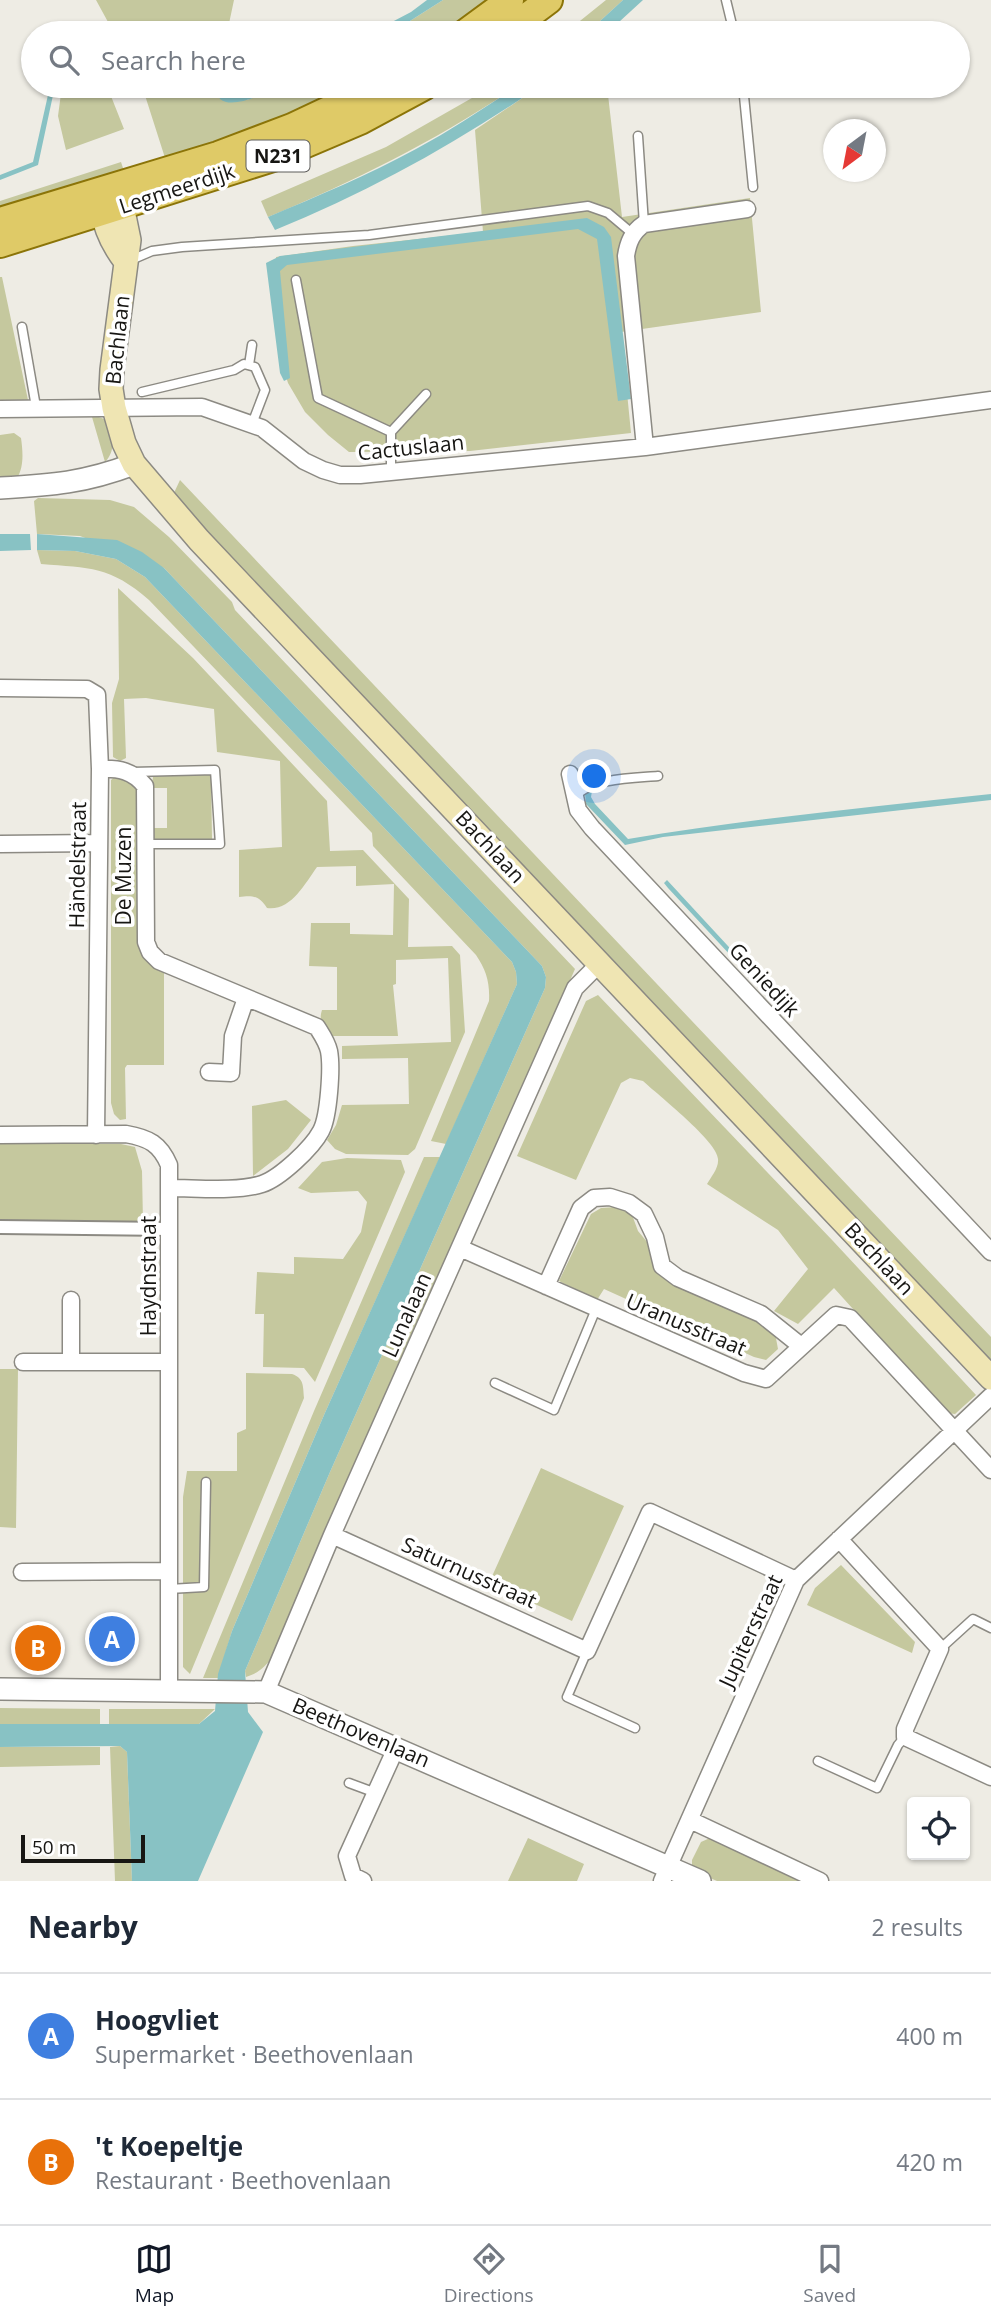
<!DOCTYPE html>
<meta charset="utf-8">
<style>
:root{--surface:#fff;--page:#f6f6f7;--text:#1f2937;--muted:#747a83;--line:#e0e1e3;--accent:#111827}
body{margin:0;font-family:"Open Sans",sans-serif;background:var(--page);color:var(--text)}
.controls{position:absolute;right:21px;bottom:21px;display:grid;overflow:hidden;border-radius:7px;box-shadow:0 2px 5px #0004}
.controls button{width:63px;height:63px;display:grid;place-items:center;padding:0;border:0;border-bottom:2px solid var(--line);background:var(--surface);color:var(--text);font:35px sans-serif}
.compass{position:absolute;left:823px;top:119px;width:63px;height:63px;border-radius:50%;background:var(--surface);box-shadow:0 2px 5px #0004;rotate:212deg}
.scale{position:absolute;left:21px;bottom:18px;width:124px;box-sizing:border-box;padding-left:7px;border:4px solid #171613;border-top:0;font-size:19px;line-height:24px;white-space:nowrap;color:#171613;-webkit-text-stroke:5px #fff;paint-order:stroke}
.you{position:absolute;left:595px;top:777px;width:24px;height:24px;margin:-18px;border:5px solid #fff;border-radius:50%;background:#1a73e8;box-shadow:0 0 0 10px #1a73e833}
.badge{display:grid;place-items:center;width:46px;height:46px;border-radius:50%;background:var(--accent);color:#fff;font-size:23px;font-weight:700}
.pin{position:absolute;translate:-50% -50%;border:4px solid #fff;box-shadow:0 2px 7px #0006}
.list{margin:0;padding:0;list-style:none}
h2{display:flex;justify-content:space-between;align-items:center;height:91px;margin:0;padding:0 28px;font-size:30px}
h2 small{font-size:23px;font-weight:400;color:var(--muted)}
.list li{display:grid;grid-template-columns:46px 1fr auto;gap:21px;align-items:center;box-sizing:border-box;height:126px;padding:0 28px;border-top:2px solid var(--line)}
.list b{display:block;font-size:26px;white-space:nowrap}
.list p{margin:0;font-size:23px;white-space:nowrap;color:var(--muted)}
.list em{font-size:23px;font-style:normal;color:var(--muted)}
.icon{flex:none;width:38px;height:38px;fill:none;stroke:currentColor;stroke-width:2;stroke-linecap:round;stroke-linejoin:round}
.map{position:relative;flex:none;width:991px;height:1881px;overflow:hidden}
.search{position:absolute;background:var(--surface);box-shadow:0 2px 5px #0004;left:21px;right:21px;top:21px;height:77px;display:flex;align-items:center;gap:18px;box-sizing:border-box;padding:0 24px;border-radius:38px;color:var(--muted);font-size:26px}
.sheet{height:343px;background:var(--surface)}
nav{display:flex;justify-content:space-around;align-items:center;box-sizing:border-box;height:98px;border-top:2px solid var(--line);background:var(--surface);font-size:19px;color:var(--muted)}
nav a{display:grid;justify-items:center;gap:4px}
nav .on{color:var(--accent)}
.map>svg:first-child{display:block}
.green{fill:#c5c89e}
.water{fill:#88c2c4}
.lines{fill:none;stroke-linecap:round;stroke-linejoin:round}
.service-casing{stroke:#8c8a83;stroke-width:11}
.pedestrian-casing{stroke:#8c8a83;stroke-width:16}
.minor-casing{stroke:#8c8a83;stroke-width:19}
.tertiary-casing{stroke:#8c8a83;stroke-width:24}
.secondary-casing{stroke:#8c8a83;stroke-width:26}
.primary-casing{stroke:#8b7408;stroke-width:30}
.service{stroke:#fff;stroke-width:8}
.pedestrian{stroke:#fff;stroke-width:12}
.minor{stroke:#fff;stroke-width:16}
.tertiary{stroke:#fff;stroke-width:21}
.secondary{stroke:#efe5b3;stroke-width:23}
.primary{stroke:#dfca67;stroke-width:26}
.labels{text-anchor:middle;stroke-width:7;stroke-linejoin:round;paint-order:stroke}
.shield{fill:#fff;stroke:#5d5c5a;stroke-width:2}
.shield-label{font-size:19px;font-weight:bold;fill:#171613}
.street-label{font-size:21px;fill:#171613;stroke:#fff}
</style>
<div class="map">
<svg width="991" height="1881" viewBox="0 0 991 1881">
<rect width="100%" height="100%" fill="#eeece4"/>
<path class="green" d="M 96,0 L 234,0 L 227,33 L 114,33 Z
M 443,0 L 500,0 L 451,33 L 391,33 Z
M 606,0 L 623,0 L 587,33 L 565,33 Z
M 62,86 L 107,86 L 124,129 L 66,150 L 58,116 Z
M 142,86 L 216,86 L 216,93 L 247,100 L 283,86 L 360,86 L 301,111 L 166,161 Z
M 493,86 L 517,86 C 435,141 359,179 268,217 L 261,201 L 386,147 Z
M 540,86 L 607,86 L 622,217 L 750,198 L 761,312 L 621,332 L 631,433 L 470,451 L 349,452 L 328,435 L 305,412 L 288,383 L 284,370 L 276,257 L 353,246 L 483,232 L 475,130 Z
M 121,162 L 125,174 L 0,212 L 0,201 Z
M 0,277 L 2,277 L 28,400 L 0,401 Z
M 94,415 L 104,419 C 113,432 117,450 105,462 L 92,417 Z
M 14,433 L 21,438 C 23,452 24,467 17,478 L 0,480 L 0,435 Z
M 180,480 L 991,1337 L 991,1365 L 218,549 L 173,495 Z
M 38,498 L 110,500 L 134,507 L 169,537 L 232,602 L 235,610 L 575,969 L 274,1655 C 266,1666 259,1673 246,1677 L 245,1671 L 330,1472 L 545,988 L 546,977 L 542,966 L 164,568 L 80,536 L 37,534 L 34,501 Z
M 37,550 L 75,551 L 116,559 L 145,577 L 512,962 L 516,972 L 517,984 L 446,1144 L 431,1141 L 489,1001 C 490,982 486,970 476,955 L 373,846 L 372,833 L 149,600 C 110,566 90,568 41,564 Z
M 118,588 L 193,658 L 327,801 L 330,851 L 363,850 L 409,899 L 408,947 L 452,946 L 460,955 L 465,1032 L 415,1149 L 408,1155 L 346,1154 L 335,1149 L 327,1140 L 336,1125 L 342,1105 L 409,1104 L 408,1058 L 342,1059 L 342,1046 L 451,1042 L 448,958 L 396,960 L 396,984 L 393,985 L 398,1036 L 331,1036 C 324,1027 318,1022 322,1010 L 337,1010 L 337,967 L 309,966 L 311,923 L 350,923 L 350,934 L 393,935 L 394,884 L 356,886 L 356,866 L 317,867 C 304,885 291,911 267,908 C 259,896 253,895 239,897 L 239,850 L 282,847 L 280,761 L 217,752 L 214,709 L 146,698 L 124,699 L 126,758 L 120,761 L 113,757 L 112,703 L 119,679 Z
M 118,774 L 136,783 L 137,792 L 140,944 L 164,970 L 164,1065 L 127,1065 L 125,1068 L 126,1119 L 120,1120 L 114,1114 L 111,1103 L 111,780 Z
M 211,774 L 212,839 L 154,840 L 152,828 L 167,828 L 167,788 L 152,788 L 153,776 Z
M 598,995 L 833,1241 L 976,1395 L 955,1414 L 947,1413 L 834,1288 L 798,1324 L 774,1311 L 808,1269 L 778,1230 L 707,1184 C 711,1177 719,1168 718,1159 C 718,1142 657,1094 643,1081 L 630,1078 L 621,1083 L 576,1180 L 517,1156 L 586,1001 Z
M 286,1100 L 311,1120 L 288,1149 L 253,1176 L 252,1106 Z
M 0,1144 L 121,1144 L 135,1147 L 142,1171 L 143,1223 L 0,1223 Z
M 424,1157 L 440,1157 L 324,1415 L 232,1631 L 218,1678 L 203,1678 L 314,1411 Z
M 347,1158 L 401,1160 L 405,1172 L 315,1382 L 304,1368 L 263,1367 L 264,1314 L 255,1314 L 257,1272 L 294,1274 L 294,1257 L 343,1259 L 361,1232 L 367,1202 L 358,1191 L 311,1193 L 298,1188 L 322,1162 Z
M 616,1207 L 631,1212 L 638,1231 L 648,1243 L 655,1260 L 748,1314 L 775,1333 L 778,1349 L 766,1360 L 754,1357 L 604,1289 L 597,1300 L 559,1281 L 591,1214 L 601,1208 Z
M 0,1369 L 18,1369 L 16,1528 L 0,1527 Z
M 246,1373 L 292,1374 C 304,1378 303,1386 304,1398 L 190,1674 L 183,1667 L 183,1497 L 187,1471 L 237,1471 L 237,1433 L 246,1429 Z
M 541,1468 L 624,1506 L 572,1621 L 489,1583 Z
M 841,1565 L 915,1642 L 912,1653 L 807,1605 L 815,1588 Z
M 0,1708 L 100,1709 L 100,1724 L 0,1724 Z
M 109,1709 L 215,1709 L 199,1724 L 109,1724 Z
M 120,1746 L 127,1752 L 132,1881 L 115,1881 L 110,1747 Z
M 0,1747 L 100,1747 L 100,1765 L 0,1767 Z
M 528,1838 L 584,1864 L 577,1881 L 508,1881 Z
M 710,1838 L 721,1841 L 811,1881 L 717,1881 L 692,1870 L 692,1860 L 701,1842 Z"/>
<path class="water" d="M 427,0 L 443,0 L 391,33 L 371,33 L 411,12 Z
M 623,0 L 643,0 L 607,33 L 587,33 Z
M 50,86 L 55,86 L 38,165 L 0,180 L 0,175 L 33,162 Z
M 216,86 L 229,86 C 240,98 246,89 260,86 C 267,84 276,86 283,86 C 267,92 215,120 216,86 Z
M 517,86 L 540,86 C 457,143 369,192 275,230 L 268,217 C 318,196 368,175 416,149 C 451,130 484,108 517,86 Z
M 587,218 L 604,227 L 611,237 L 631,399 L 618,401 L 597,239 L 578,229 L 287,265 L 280,271 L 290,378 L 284,381 L 280,373 L 266,263 L 280,256 Z
M 0,534 L 30,534 L 31,550 L 0,551 Z
M 37,534 L 117,540 L 142,552 L 164,568 L 542,966 L 546,977 L 545,988 L 330,1472 L 245,1671 L 248,1712 L 263,1732 L 198,1881 L 132,1881 L 127,1752 L 120,1746 L 0,1747 L 0,1724 L 199,1724 L 215,1711 L 218,1674 L 232,1631 L 324,1415 L 517,984 L 516,972 L 512,962 L 145,577 L 116,559 L 75,551 L 37,550 Z
M 592,791 L 591,797 L 595,804 L 628,839 C 748,819 870,807 991,794 L 991,800 L 663,837 L 625,845 L 586,804 L 585,794 Z
M 667,880 L 776,998 L 776,1001 L 770,998 L 668,888 L 664,883 Z"/>
<g class="lines">
<g class="service-casing">
<path id="service" d="M 726,0 L 734,33
M 743,86 L 753,187
M 638,136 L 644,224
M 131,260 L 152,251 L 182,247 L 369,235 L 588,206 L 608,213 L 633,234
M 296,280 L 318,398 L 391,432 L 391,471
M 22,327 L 36,407
M 249,365 L 252,345
M 142,392 L 234,370 L 244,364 L 255,367 L 265,390 L 252,424
M 391,432 L 426,394
M 132,772 L 215,770 L 220,844 L 145,844
M 575,797 C 590,778 636,778 658,776
M 495,1383 L 554,1410 L 596,1309
M 169,1589 L 204,1587 L 206,1482
M 940,1649 L 973,1619 L 991,1628
M 587,1651 L 567,1697 L 635,1728
M 818,1761 L 877,1788 L 898,1745 L 905,1737
M 349,1783 L 376,1793"/>
</g>
<g class="pedestrian-casing">
<path id="pedestrian" d="M 0,1227 L 169,1229"/>
</g>
<g class="minor-casing">
<path id="minor" d="M 0,409 L 202,407 L 262,428 L 304,461 L 323,470 L 340,475 L 360,475 L 645,447 L 991,400
M 645,447 L 626,256 C 628,243 632,232 644,224 L 747,209
M 0,688 L 87,689 L 97,695 L 100,769 L 96,1135
M 100,769 C 119,768 133,771 145,786 L 146,942 L 150,952 L 159,961 L 317,1027 C 322,1035 327,1042 329,1051 C 332,1067 329,1116 321,1131 C 312,1148 280,1178 262,1184 C 237,1192 197,1188 170,1188
M 570,774 L 578,810 L 592,828 L 991,1252
M 0,844 L 98,843
M 209,1072 L 231,1073 L 233,1036 L 246,998
M 0,1135 L 126,1134 C 149,1138 160,1144 169,1165 L 169,1691
M 460,1248 L 744,1373 L 766,1379 L 836,1315 L 850,1318 L 991,1470
M 546,1286 L 581,1208 L 594,1198 L 610,1197 L 629,1203 L 644,1214 L 655,1237 L 662,1266 L 678,1278 L 761,1314 L 801,1346
M 71,1361 L 71,1300
M 23,1362 L 169,1362
M 332,1535 L 587,1651 L 650,1512 L 796,1580
M 839,1539 L 940,1649 L 905,1729 L 905,1737 L 991,1777
M 22,1572 L 168,1571
M 266,1692 L 332,1535 L 575,988 L 600,963
M 690,1820 L 820,1881
M 363,1881 L 353,1876 L 347,1856 L 396,1748
M 662,1881 L 796,1580 L 991,1396"/>
</g>
<g class="tertiary-casing">
<path id="tertiary" d="M 0,488 C 52,485 84,483 134,464
M 0,1689 L 266,1692 L 700,1881"/>
</g>
<g class="secondary-casing">
<path id="secondary" d="M 103,195 C 101,221 110,241 126,262
M 110,195 L 122,206 L 129,240 L 112,370 L 111,389 L 114,408 L 124,443 L 134,464 L 199,540 L 991,1378"/>
</g>
<g class="primary-casing">
<path id="primary" d="M 465,33 L 510,0
M 505,33 L 549,0
M 0,221 L 218,155 L 292,127 L 379,86
M 0,244 L 273,158 L 360,121 L 425,86"/>
</g>
<use href="#service" class="service"/>
<use href="#pedestrian" class="pedestrian"/>
<use href="#minor" class="minor"/>
<use href="#tertiary" class="tertiary"/>
<use href="#secondary" class="secondary"/>
<use href="#primary" class="primary"/>
</g>
<g class="labels">
<rect class="shield" x="246.5" y="140.5" width="63" height="31" rx="5"/>
<g class="shield-label">
<text x="278" y="163">N231</text>
</g>
<g class="street-label">
<text transform="translate(177 189) rotate(-18)" y="7">Legmeerdijk</text>
<text transform="translate(118 340) rotate(-84)" y="7">Bachlaan</text>
<text transform="translate(411 448) rotate(-6)" y="7">Cactuslaan</text>
<text transform="translate(490 847) rotate(47)" y="7">Bachlaan</text>
<text transform="translate(78 865) rotate(-89)" y="7">Händelstraat</text>
<text transform="translate(124 876) rotate(-90)" y="7">De Muzen</text>
<text transform="translate(764 980) rotate(47)" y="7">Geniedijk</text>
<text transform="translate(879 1259) rotate(47)" y="7">Bachlaan</text>
<text transform="translate(149 1276) rotate(-90)" y="7">Haydnstraat</text>
<text transform="translate(407 1315) rotate(-66)" y="7">Lunalaan</text>
<text transform="translate(686 1325) rotate(23)" y="7">Uranusstraat</text>
<text transform="translate(469 1573) rotate(24)" y="7">Saturnusstraat</text>
<text transform="translate(751 1631) rotate(-65)" y="7">Jupiterstraat</text>
<text transform="translate(361 1733) rotate(23)" y="7">Beethovenlaan</text>
</g>
</g>
</svg>
<div class="controls">
<button><svg class="icon" aria-label="locate" viewBox="0 0 24 24"><circle cx="12" cy="12" r="6"/><path d="M12 2v4M12 18v4M2 12h4M18 12h4"/></svg></button>
</div>
<svg class="compass" viewBox="-18 -18 36 36"><path d="M0-13l5 13h-10z" fill="#e53935"/><path d="M0 13l5-13h-10z" fill="#747a83"/></svg>
<div class="scale">50 m</div>
<div class="you"></div>
<div class="pin badge" style="left:112px;top:1639px;background:#3f7fe0">A</div>
<div class="pin badge" style="left:38px;top:1648px;background:#e8710a">B</div>
<div class="search"><svg class="icon" aria-label="search" viewBox="0 0 24 24"><circle cx="10" cy="10" r="6"/><path d="M15 15l6 6"/></svg>Search here</div>
</div>
<section class="sheet">
<h2>Nearby<small>2 results</small></h2>
<ul class="list">
<li><span class="badge" style="background:#3f7fe0">A</span><div><b>Hoogvliet</b><p>Supermarket · Beethovenlaan</p></div><em>400 m</em></li>
<li><span class="badge" style="background:#e8710a">B</span><div><b>'t Koepeltje</b><p>Restaurant · Beethovenlaan</p></div><em>420 m</em></li>
</ul>
</section>
<nav>
<a class="on"><svg class="icon" aria-label="map" viewBox="0 0 24 24"><path d="M3 6l6-2 6 2 6-2v14l-6 2-6-2-6 2zM9 4v14M15 6v14"/></svg>Map</a>
<a><svg class="icon" aria-label="directions" viewBox="0 0 24 24"><path d="M12 3l9 9-9 9-9-9zM9 14v-3h6M13 9l2 2-2 2"/></svg>Directions</a>
<a><svg class="icon" aria-label="saved" viewBox="0 0 24 24"><path d="M7 4h10v16l-5-4-5 4z"/></svg>Saved</a>
</nav>
